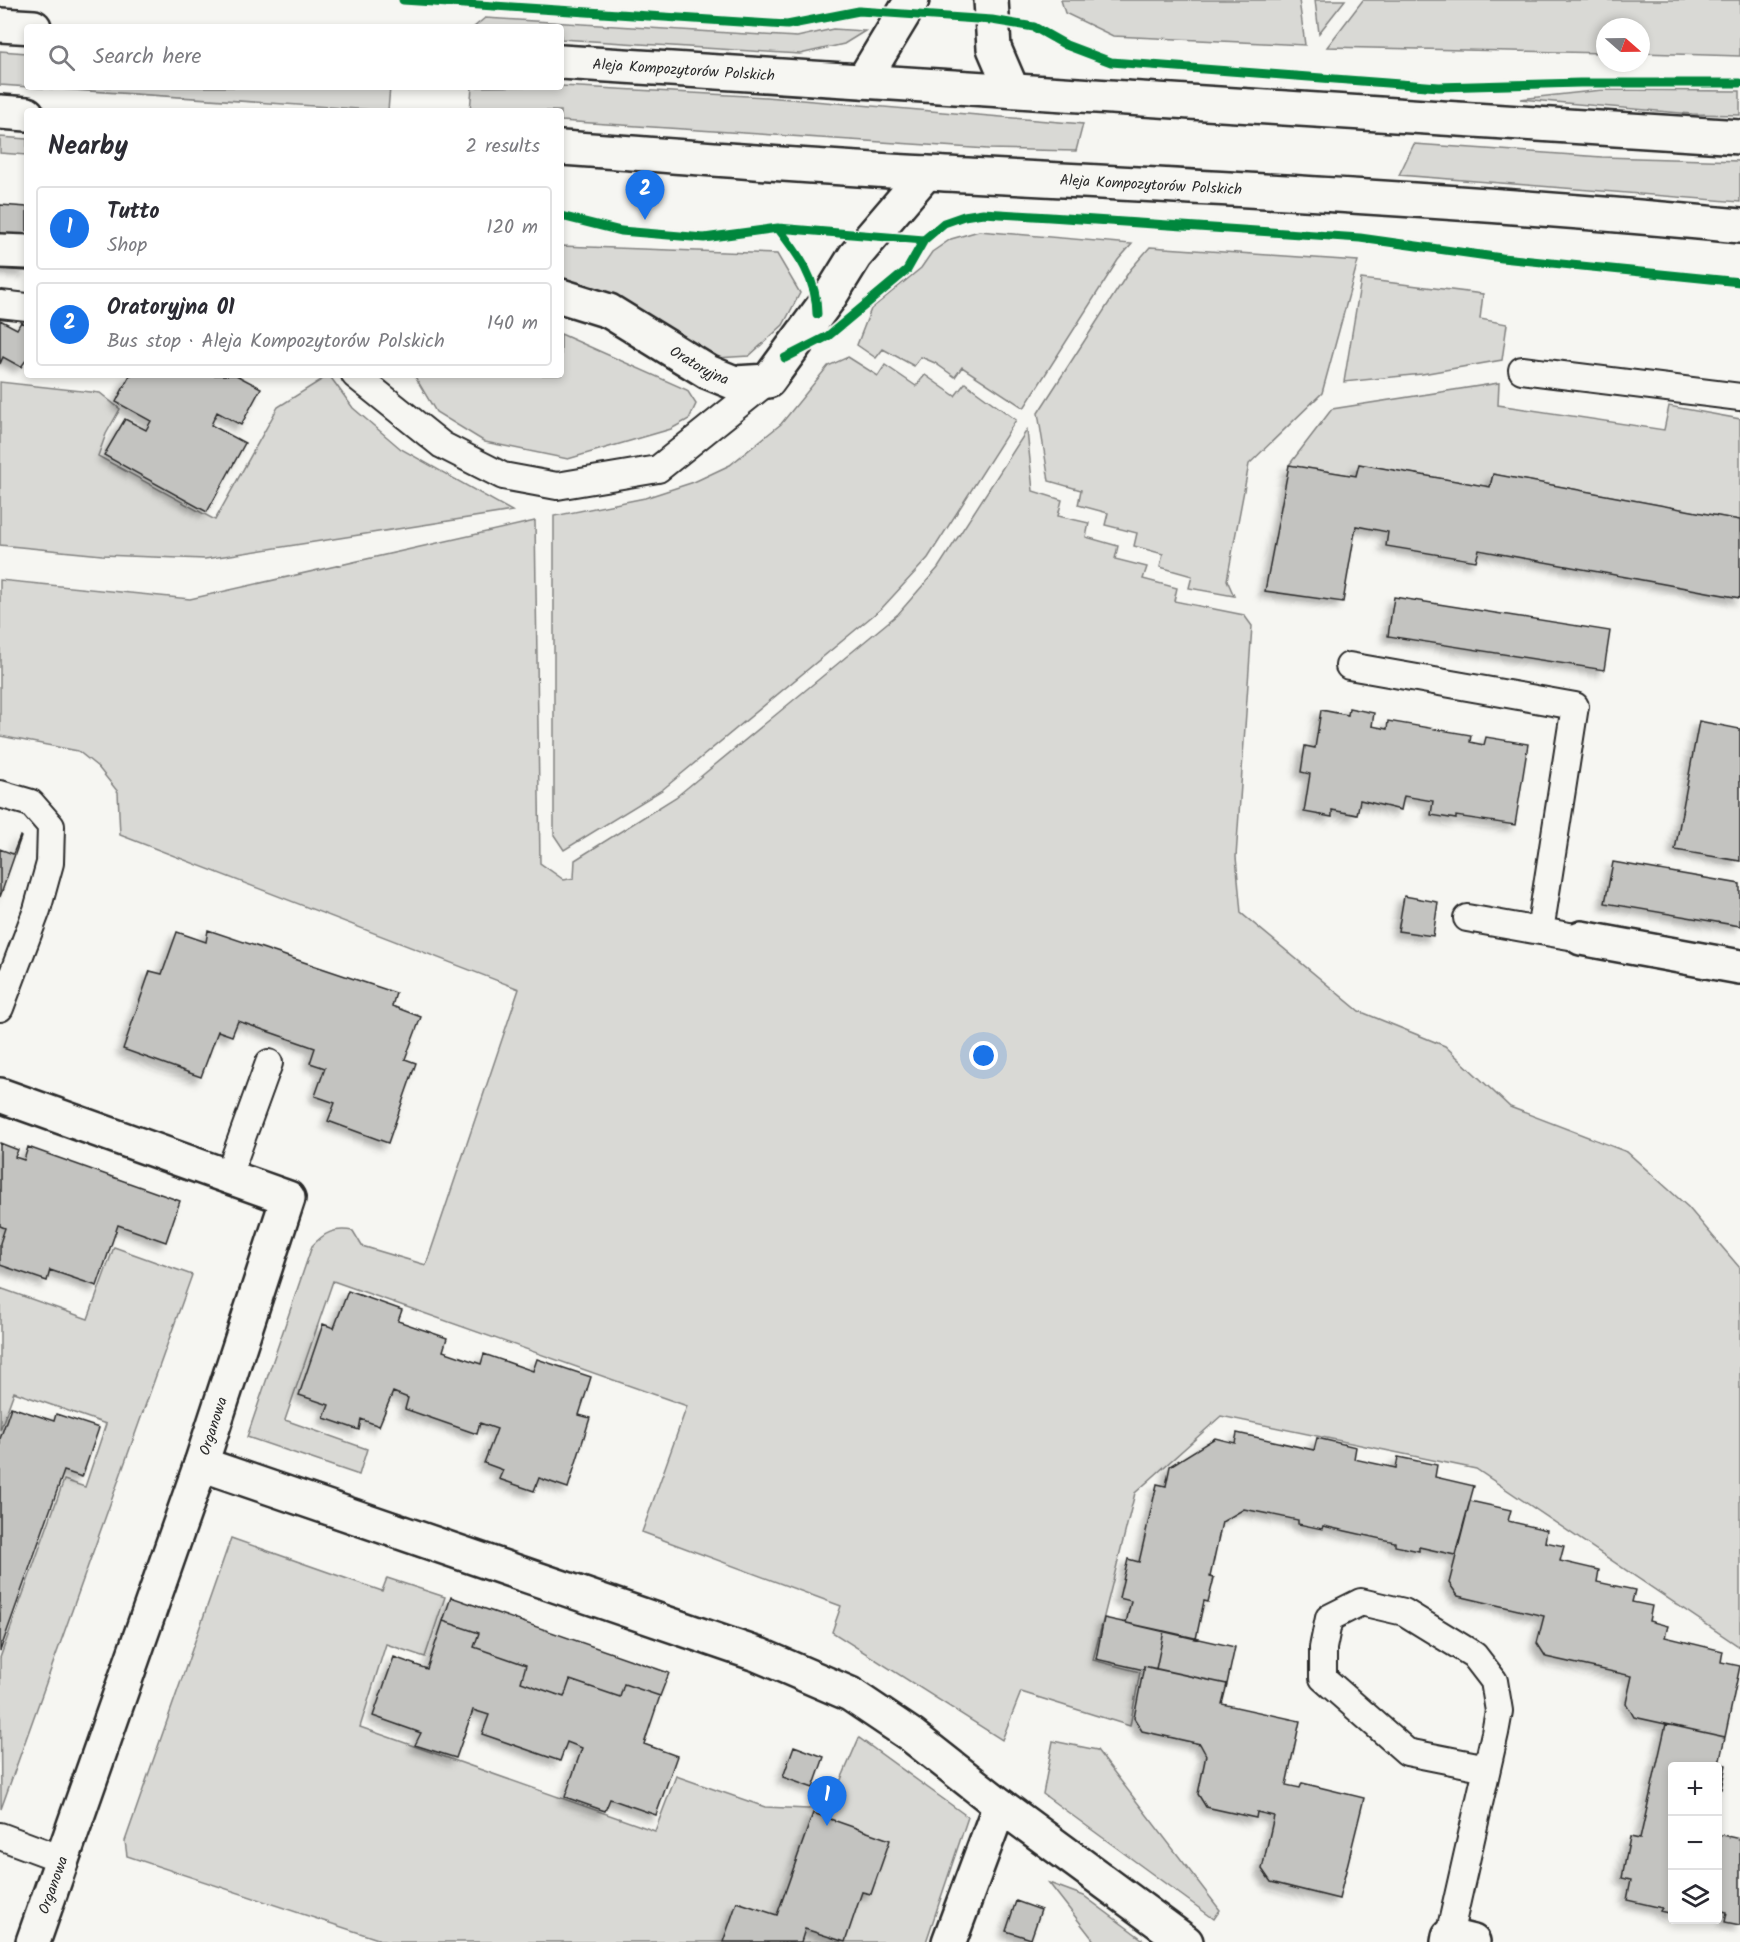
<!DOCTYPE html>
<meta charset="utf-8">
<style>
:root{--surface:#fff;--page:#f2f2f3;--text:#2b2b33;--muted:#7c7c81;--line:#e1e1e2;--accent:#1a73e8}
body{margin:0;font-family:Kalam,sans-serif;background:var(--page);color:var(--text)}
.controls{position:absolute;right:18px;bottom:18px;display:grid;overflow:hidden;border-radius:6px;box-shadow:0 3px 9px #0003}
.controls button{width:54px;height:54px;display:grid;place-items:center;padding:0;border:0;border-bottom:2px solid var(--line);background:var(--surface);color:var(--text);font:30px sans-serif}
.compass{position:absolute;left:1596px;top:18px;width:54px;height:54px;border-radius:50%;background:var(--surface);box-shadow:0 3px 9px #0003;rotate:110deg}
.you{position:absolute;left:984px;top:1056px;width:21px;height:21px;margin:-15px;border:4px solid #fff;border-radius:50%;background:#1a73e8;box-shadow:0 0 0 9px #1a73e833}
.badge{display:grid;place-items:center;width:39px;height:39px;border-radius:50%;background:var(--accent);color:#fff;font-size:20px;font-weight:700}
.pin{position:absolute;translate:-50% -50px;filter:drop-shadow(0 2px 3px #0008)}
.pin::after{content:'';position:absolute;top:32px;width:21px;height:18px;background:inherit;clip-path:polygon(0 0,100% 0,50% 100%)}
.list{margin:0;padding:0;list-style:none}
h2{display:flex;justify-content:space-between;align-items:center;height:78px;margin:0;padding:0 24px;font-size:26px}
h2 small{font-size:20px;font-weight:400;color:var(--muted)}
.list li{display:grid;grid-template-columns:39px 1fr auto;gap:18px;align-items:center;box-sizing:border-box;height:84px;margin:0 12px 12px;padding:0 12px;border:2px solid var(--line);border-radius:6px}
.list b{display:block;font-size:22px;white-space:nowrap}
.list p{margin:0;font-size:20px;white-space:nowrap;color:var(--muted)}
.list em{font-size:20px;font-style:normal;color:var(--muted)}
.icon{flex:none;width:33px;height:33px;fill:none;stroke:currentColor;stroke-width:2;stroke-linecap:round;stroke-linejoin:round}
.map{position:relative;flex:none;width:1740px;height:1942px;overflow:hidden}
.search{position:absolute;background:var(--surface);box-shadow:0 3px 9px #0003;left:24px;top:24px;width:540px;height:66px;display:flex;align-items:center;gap:15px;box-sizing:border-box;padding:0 21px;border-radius:6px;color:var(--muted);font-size:22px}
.panel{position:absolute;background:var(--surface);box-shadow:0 3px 9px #0003;left:24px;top:108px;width:540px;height:270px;border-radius:6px}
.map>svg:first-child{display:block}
.green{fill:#d9d9d5;stroke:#828280;stroke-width:1.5}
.building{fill:#c3c3c0;stroke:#2b2b2b;stroke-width:1.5;filter:url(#shadow)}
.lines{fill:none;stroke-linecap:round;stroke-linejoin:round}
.service-casing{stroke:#2b2b2b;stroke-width:30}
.minor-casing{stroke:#2b2b2b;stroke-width:38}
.tertiary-casing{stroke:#2b2b2b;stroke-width:38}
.service{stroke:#f6f6f2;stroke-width:26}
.minor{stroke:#f6f6f2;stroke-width:33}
.tertiary{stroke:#f6f6f2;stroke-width:33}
.cycleway-casing{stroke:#f6f6f2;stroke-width:13}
.cycleway{stroke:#00873e;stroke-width:9}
.labels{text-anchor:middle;stroke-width:4.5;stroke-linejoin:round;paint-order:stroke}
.street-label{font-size:15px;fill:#2b2b2b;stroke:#f6f6f2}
</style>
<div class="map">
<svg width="1740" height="1942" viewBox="0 0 1740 1942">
<defs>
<filter id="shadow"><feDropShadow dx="-5.5" dy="5.5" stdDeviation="3" flood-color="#0004"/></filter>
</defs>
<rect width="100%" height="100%" fill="#f6f6f2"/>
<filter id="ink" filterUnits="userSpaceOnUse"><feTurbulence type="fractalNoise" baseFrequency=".0167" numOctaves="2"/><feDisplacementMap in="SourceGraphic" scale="12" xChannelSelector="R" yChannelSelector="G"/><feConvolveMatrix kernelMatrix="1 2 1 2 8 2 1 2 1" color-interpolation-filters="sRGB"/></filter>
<g filter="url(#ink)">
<path class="green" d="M 1061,0 L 1299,0 L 1305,45 L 1113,36 L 1065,13 Z
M 1315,0 L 1345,0 L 1319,33 Z
M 1363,0 L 1740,0 L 1740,56 L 1641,53 L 1641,27 L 1605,27 L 1605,53 L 1327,47 Z
M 485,18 L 797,37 L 833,29 L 865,31 L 844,44 L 800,54 L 561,39 L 561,27 L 474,27 Z
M 0,51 L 27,53 L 27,87 L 390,87 L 388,111 L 0,85 Z
M 561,86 L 766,97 L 1083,124 L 1076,151 L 988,149 L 561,121 L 561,111 L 470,111 L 472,87 Z
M 1602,90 L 1740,91 L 1740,115 L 1692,114 L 1520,99 Z
M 0,137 L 27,139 L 27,155 L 0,153 Z
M 1414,144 L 1602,157 L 1740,161 L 1740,202 L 1399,175 Z
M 979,231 L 1132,244 L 1118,260 L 1024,408 L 962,367 L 955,377 L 935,363 L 921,357 L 914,366 L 883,349 L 876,358 L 857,345 L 871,309 L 921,268 L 932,252 L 951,239 Z
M 561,246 L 777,254 L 800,293 L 783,325 L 749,356 L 716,358 L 561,282 Z
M 1150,247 L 1358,261 L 1322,393 L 1249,464 L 1227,580 L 1234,596 L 1189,588 L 1192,576 L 1160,567 L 1163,554 L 1134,546 L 1137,533 L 1105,525 L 1108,513 L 1078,505 L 1081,490 L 1049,481 L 1038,413 L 1130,270 Z
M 1361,279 L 1483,294 L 1480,319 L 1507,324 L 1502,360 L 1422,374 L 1344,382 Z
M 561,334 L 687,390 L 696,404 L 689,419 L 671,429 L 568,459 L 485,442 L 436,412 L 414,375 L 561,375 Z
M 848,357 L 878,376 L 885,365 L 916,386 L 925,375 L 955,396 L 965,383 L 1016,420 L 928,558 L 882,608 L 662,790 L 564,850 L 554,835 L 554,516 L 645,498 L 694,482 L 730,465 L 781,424 L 828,366 Z
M 329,375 L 353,408 L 401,449 L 512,511 L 205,559 L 102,555 L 0,545 L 0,382 L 100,393 L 120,409 L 106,434 L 98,456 L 215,520 L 278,407 Z
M 1499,383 L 1498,405 L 1664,430 L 1669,406 L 1740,419 L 1740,520 L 1493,474 L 1490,487 L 1359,464 L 1356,476 L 1289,465 L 1332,409 Z
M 1027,430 L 1033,491 L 1062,500 L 1058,516 L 1089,523 L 1086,537 L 1118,546 L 1115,559 L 1147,567 L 1143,579 L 1177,588 L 1174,601 L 1244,615 L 1252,626 L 1236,857 L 1241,913 L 1359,1011 L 1445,1046 L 1510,1107 L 1627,1152 L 1688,1207 L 1740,1268 L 1740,1647 L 1476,1469 L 1221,1416 L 1135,1493 L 1093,1660 L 1140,1672 L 1130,1726 L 1021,1692 L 1002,1740 L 832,1632 L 841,1606 L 642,1532 L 687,1406 L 333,1281 L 285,1420 L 367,1449 L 359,1475 L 247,1437 L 312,1246 C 325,1232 334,1228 353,1231 L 362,1246 L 426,1265 L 519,989 L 120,835 L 118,792 L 98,767 L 78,751 L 0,736 L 0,580 L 190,599 L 535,521 L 540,863 L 564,880 L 574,878 L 575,860 L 676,797 L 898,614 L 938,568 Z
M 114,1247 L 192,1275 L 1,1809 L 0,1658 L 64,1480 L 85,1487 L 106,1424 L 14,1392 L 0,1430 L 0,1288 L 88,1319 Z
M 231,1538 L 382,1591 L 387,1578 L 445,1597 L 425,1657 L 386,1644 L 360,1727 L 655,1831 L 676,1776 L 765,1807 L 808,1809 L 830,1805 L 859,1738 L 968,1817 L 926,1942 L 387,1942 L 127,1856 L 125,1841 Z
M 1053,1741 L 1097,1750 L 1220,1910 L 1214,1919 L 1043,1794 Z
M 1049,1883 L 1084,1896 L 1146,1942 L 1095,1942 Z"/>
<path class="building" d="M 0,205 L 27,207 L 27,271 L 0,269 Z
M 0,320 L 17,329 L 21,322 L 27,325 L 27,359 L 21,367 L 3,357 L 0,364 Z
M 130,375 L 236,375 L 261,388 L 241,425 L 217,412 L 211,425 L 245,443 L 207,512 L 104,455 L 125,419 L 146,430 L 151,421 L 116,402 Z
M 1359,464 L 1490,487 L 1493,474 L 1740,520 L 1740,598 L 1479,550 L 1476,561 L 1386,546 L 1388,532 L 1356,526 L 1343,602 L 1265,591 L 1289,465 L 1356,476 Z
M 1394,597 L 1610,631 L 1604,670 L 1388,636 Z
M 1349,708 L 1374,713 L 1372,726 L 1387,729 L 1388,721 L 1471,735 L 1470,742 L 1484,745 L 1486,737 L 1528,744 L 1515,825 L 1456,816 L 1456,819 L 1431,815 L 1433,801 L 1404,796 L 1401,810 L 1360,800 L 1357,815 L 1332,810 L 1332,817 L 1304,812 L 1310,774 L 1301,772 L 1305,746 L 1315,748 L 1321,710 L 1348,715 Z
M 1699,721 L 1740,729 L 1740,861 L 1675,850 Z
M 20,836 L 21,837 L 0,897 L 0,849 L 13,854 Z
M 1613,862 L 1740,884 L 1740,926 L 1605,903 Z
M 1404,896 L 1438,902 L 1433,936 L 1398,931 Z
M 208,930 L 396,993 L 392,1006 L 421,1017 L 405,1059 L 416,1063 L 388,1143 L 328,1121 L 335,1103 L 315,1096 L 325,1068 L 310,1063 L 315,1048 L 238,1021 L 232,1036 L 218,1031 L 201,1077 L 123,1049 L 150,971 L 162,974 L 177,932 L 206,942 Z
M 0,1143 L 18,1150 L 15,1157 L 24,1160 L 28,1147 L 180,1201 L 166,1242 L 118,1225 L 97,1286 L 50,1270 L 47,1281 L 0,1265 L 0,1243 L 5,1228 L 0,1226 Z
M 348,1291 L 402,1310 L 398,1321 L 447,1338 L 443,1351 L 481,1364 L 484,1354 L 533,1371 L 537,1359 L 591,1377 L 579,1415 L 590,1418 L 568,1488 L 539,1478 L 534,1491 L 499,1479 L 503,1470 L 484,1463 L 497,1429 L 480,1423 L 477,1434 L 405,1409 L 408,1398 L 393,1392 L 379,1426 L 361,1419 L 359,1430 L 324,1418 L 329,1405 L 299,1395 L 323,1324 L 334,1328 Z
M 11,1407 L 54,1421 L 56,1414 L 99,1428 L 82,1477 L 64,1471 L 0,1651 L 0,1439 Z
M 1237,1433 L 1314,1450 L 1317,1438 L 1356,1447 L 1354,1459 L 1396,1468 L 1398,1457 L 1437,1465 L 1435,1477 L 1474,1486 L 1455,1555 L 1419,1547 L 1419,1551 L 1395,1546 L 1395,1542 L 1323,1526 L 1322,1529 L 1298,1524 L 1298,1520 L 1244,1509 L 1222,1522 L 1210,1577 L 1214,1578 L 1208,1602 L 1204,1601 L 1196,1639 L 1126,1623 L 1131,1601 L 1119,1598 L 1128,1559 L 1139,1562 L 1157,1484 L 1166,1486 L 1170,1466 L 1215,1438 L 1235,1443 Z
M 1470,1501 L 1511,1510 L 1508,1521 L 1547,1530 L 1545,1542 L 1564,1546 L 1560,1561 L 1599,1570 L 1597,1582 L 1635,1590 L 1632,1602 L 1652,1606 L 1649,1621 L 1668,1626 L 1665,1637 L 1723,1651 L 1721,1662 L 1740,1666 L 1725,1737 L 1634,1717 L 1626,1703 L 1632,1676 L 1546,1657 L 1537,1643 L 1544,1616 L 1458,1596 L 1449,1583 Z
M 451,1597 L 669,1673 L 660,1696 L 624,1684 L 620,1697 L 570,1680 L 564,1697 L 521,1682 L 526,1665 L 474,1647 L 479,1633 L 443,1621 Z
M 1104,1618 L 1164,1631 L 1156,1669 L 1144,1666 L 1144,1670 L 1096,1659 Z
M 443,1621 L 479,1633 L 474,1647 L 526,1665 L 521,1682 L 564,1697 L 570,1680 L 620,1697 L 624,1684 L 660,1696 L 644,1744 L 677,1756 L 656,1815 L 610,1799 L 605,1811 L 565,1797 L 582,1748 L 567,1742 L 560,1761 L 482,1734 L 489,1715 L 473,1710 L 456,1758 L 415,1745 L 421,1733 L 373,1716 L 394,1657 L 427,1669 Z
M 1164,1631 L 1235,1647 L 1227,1684 L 1156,1669 Z
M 1144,1666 L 1227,1684 L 1222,1704 L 1300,1721 L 1286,1785 L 1300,1788 L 1302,1783 L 1364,1798 L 1339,1899 L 1271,1882 L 1262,1869 L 1274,1816 L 1257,1812 L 1256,1818 L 1206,1807 L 1198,1794 L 1206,1755 L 1200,1744 L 1142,1731 L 1134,1718 Z
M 1666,1724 L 1725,1737 L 1719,1763 L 1726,1765 L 1721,1789 L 1718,1788 L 1718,1766 L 1672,1766 L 1672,1914 L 1660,1911 L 1662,1908 L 1627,1900 L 1631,1880 L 1622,1878 L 1630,1837 L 1640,1839 Z
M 794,1746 L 824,1757 L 813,1788 L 783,1777 Z
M 813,1813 L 890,1840 L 871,1894 L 862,1892 L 845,1942 L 805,1929 L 801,1942 L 723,1942 L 737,1902 L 777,1915 Z
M 1718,1834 L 1740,1839 L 1740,1925 L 1725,1922 L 1727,1912 L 1718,1910 Z
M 1016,1901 L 1041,1910 L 1031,1939 L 1006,1931 Z"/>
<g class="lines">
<g class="service-casing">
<path id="service" d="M 0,304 L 27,307
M 1522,370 L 1740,397
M 355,375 L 442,445 L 503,476 L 557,486 L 658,469 L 768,381
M 1349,666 L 1575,706 L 1540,931 L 1581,938
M 0,794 L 31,803 L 51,826 L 50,863 L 37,910 L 0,1008
M 1467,918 L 1540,931
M 228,1176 L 269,1063
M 0,1836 L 62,1859
M 1449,1936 L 1495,1733 L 1499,1711 L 1494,1681 L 1474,1655 L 1404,1612 L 1361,1602 L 1329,1618 L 1323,1648 L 1323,1678 L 1407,1752 L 1487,1768"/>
</g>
<g class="minor-casing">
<g id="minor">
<path d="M 991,0 L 994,48 L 1012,90"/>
<path d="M 863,81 L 912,0"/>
<path d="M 0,251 L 27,252"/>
<path id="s1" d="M 561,296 L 609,311 L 708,372 L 735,383 L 768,381 L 829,298 L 855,256 L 926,173"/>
<path d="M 1581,938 L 1740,967"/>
<path d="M 0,1095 L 288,1198 L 201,1464 L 33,1942"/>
<path d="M 201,1464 L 759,1655 L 850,1694 L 911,1735 L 1000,1805 L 1186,1942"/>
<path d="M 949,1942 L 1000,1805"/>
<path d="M 1448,1942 L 1449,1936 L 1473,1942"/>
</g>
</g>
<g class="tertiary-casing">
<g id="tertiary">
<path d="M 0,25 L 34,27"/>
<path id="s2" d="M 561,62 L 1740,137"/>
<path d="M 0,112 L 27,114"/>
<path id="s3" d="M 561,148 C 683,156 806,167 928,173 C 1199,187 1470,200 1740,226"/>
</g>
</g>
<use href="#service" class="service"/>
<use href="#minor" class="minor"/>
<use href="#tertiary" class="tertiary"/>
<g class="cycleway-casing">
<path id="cycleway" d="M 403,0 L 787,25 L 859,11 L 992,20 L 1034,27 L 1066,45 L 1111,62 L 1439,87 L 1580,83 L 1740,83
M 561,216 L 621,231 L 704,238 L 778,228 L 924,240 L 944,223 L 964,216 L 983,213 L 1050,217 L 1360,238 L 1502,258 L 1740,282
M 778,228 C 798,254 817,279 817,314
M 785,358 L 828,336 L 907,270 L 924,240"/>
</g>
<use href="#cycleway" class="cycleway"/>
</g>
</g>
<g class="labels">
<g class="street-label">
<text dy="5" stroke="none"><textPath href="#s2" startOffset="123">Aleja Kompozytorów Polskich</textPath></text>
<text dy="5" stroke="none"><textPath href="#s3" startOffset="591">Aleja Kompozytorów Polskich</textPath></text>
<text dy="5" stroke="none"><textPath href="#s1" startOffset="156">Oratoryjna</textPath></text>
<text transform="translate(213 1426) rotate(-72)" y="5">Organowa</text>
<text transform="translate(53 1885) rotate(-70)" y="5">Organowa</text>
</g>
</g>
</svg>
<div class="controls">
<button>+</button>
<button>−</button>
<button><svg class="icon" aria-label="layers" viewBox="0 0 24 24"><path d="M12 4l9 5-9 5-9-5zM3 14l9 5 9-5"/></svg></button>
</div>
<svg class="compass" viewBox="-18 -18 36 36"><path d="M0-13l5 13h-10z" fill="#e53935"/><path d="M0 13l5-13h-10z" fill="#7c7c81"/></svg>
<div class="you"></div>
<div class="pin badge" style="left:827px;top:1826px">1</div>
<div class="pin badge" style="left:645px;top:220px">2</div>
<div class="search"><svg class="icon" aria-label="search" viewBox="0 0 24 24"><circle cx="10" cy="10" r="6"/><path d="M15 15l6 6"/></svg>Search here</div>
<section class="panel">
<h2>Nearby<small>2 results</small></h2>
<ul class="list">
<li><span class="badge">1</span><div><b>Tutto</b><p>Shop</p></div><em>120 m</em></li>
<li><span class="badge">2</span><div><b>Oratoryjna 01</b><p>Bus stop · Aleja Kompozytorów Polskich</p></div><em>140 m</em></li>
</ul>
</section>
</div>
